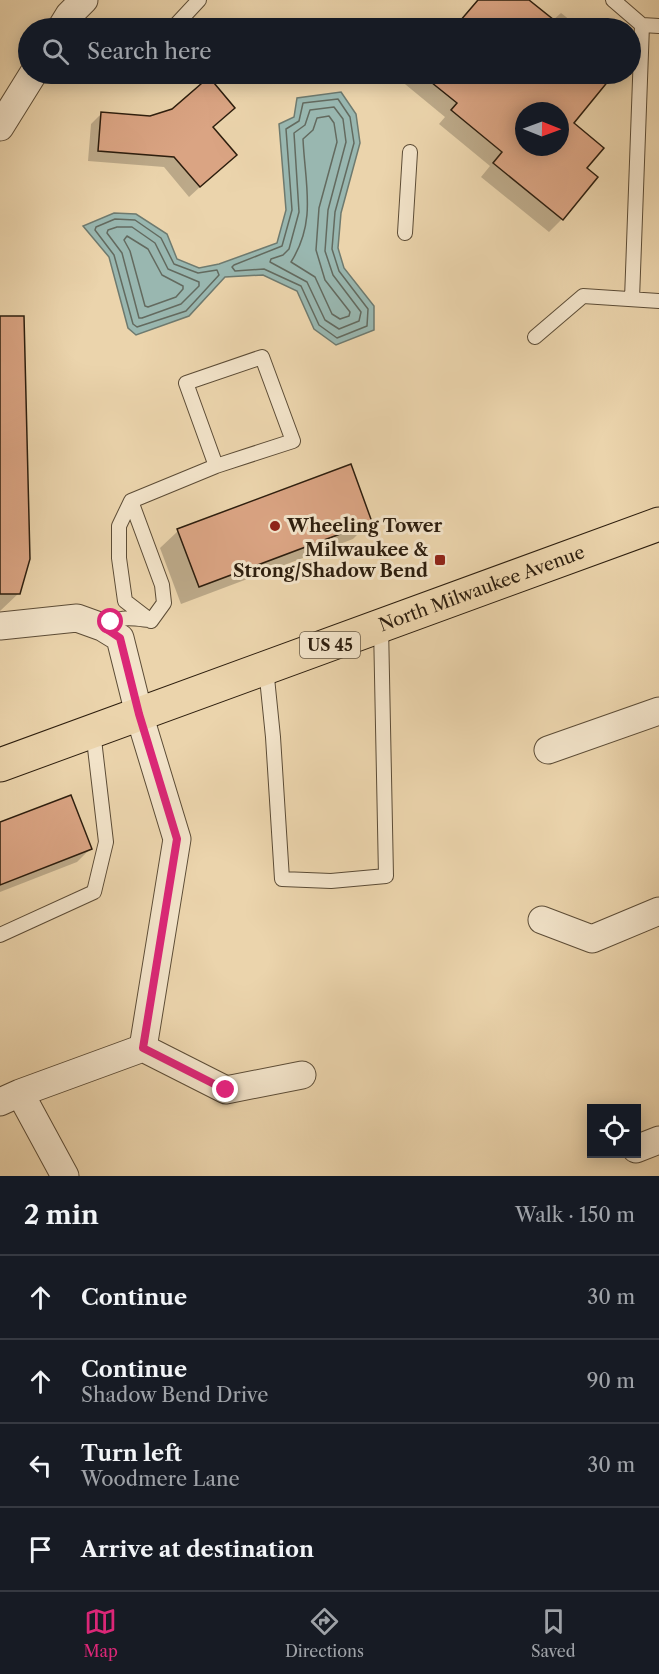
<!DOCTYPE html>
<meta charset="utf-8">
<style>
:root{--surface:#171b24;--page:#242831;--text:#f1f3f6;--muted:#9ea1a6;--line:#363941;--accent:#db2777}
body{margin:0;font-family:"Libre Caslon Text",serif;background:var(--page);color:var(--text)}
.controls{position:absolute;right:18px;bottom:18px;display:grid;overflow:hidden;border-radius:0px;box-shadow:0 3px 15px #0003}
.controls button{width:54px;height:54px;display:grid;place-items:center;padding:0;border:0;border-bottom:2px solid var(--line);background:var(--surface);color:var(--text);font:30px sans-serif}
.compass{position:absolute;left:515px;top:102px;width:54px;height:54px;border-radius:50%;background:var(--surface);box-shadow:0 3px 15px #0003;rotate:91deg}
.stop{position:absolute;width:18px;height:18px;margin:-14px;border:4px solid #db2777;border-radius:50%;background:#fff}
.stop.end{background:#db2777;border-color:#fff;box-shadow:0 2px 6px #0008}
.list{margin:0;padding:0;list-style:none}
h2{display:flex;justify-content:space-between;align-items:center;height:78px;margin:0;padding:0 24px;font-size:26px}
h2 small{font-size:20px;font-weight:400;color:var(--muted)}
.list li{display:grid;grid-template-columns:39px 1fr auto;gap:18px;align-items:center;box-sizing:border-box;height:84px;padding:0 24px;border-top:2px solid var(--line)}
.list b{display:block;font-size:22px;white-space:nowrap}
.list p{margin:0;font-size:20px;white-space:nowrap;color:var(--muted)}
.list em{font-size:20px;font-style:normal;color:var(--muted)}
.icon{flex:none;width:33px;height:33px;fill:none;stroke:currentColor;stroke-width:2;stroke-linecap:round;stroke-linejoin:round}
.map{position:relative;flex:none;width:659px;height:1176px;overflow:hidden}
.search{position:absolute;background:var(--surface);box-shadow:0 3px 15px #0003;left:18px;right:18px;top:18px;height:66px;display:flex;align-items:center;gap:15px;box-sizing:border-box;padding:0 21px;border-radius:33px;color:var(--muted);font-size:22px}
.sheet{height:414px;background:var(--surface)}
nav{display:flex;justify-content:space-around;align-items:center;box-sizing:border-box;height:84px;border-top:2px solid var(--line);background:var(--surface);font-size:16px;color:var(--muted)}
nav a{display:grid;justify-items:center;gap:3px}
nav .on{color:var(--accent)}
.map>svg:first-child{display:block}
.water{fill:#99b7b0;stroke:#6e7a6f;stroke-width:1.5}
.shadow{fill:#0003;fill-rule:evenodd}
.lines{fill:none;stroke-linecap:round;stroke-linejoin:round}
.shore{stroke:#636a5f;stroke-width:1.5}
.building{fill:#daa483;stroke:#2d1e0e;stroke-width:1.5;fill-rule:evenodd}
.service-casing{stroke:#5c4c36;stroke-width:16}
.minor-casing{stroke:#5c4c36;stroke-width:29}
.primary-casing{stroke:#2d1e0e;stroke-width:35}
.service{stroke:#f2e3c9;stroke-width:14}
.minor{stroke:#f2e3c9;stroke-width:27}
.primary{stroke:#ebd4ac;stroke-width:33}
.route{stroke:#db2777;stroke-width:8}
.poi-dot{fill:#8f2418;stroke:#f2e3c9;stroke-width:2}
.labels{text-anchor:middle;stroke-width:6;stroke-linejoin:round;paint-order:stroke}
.shield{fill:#f2e3c9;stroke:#685946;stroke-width:1.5}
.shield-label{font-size:16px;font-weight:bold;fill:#2d1e0e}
.poi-label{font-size:18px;font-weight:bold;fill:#2d1e0e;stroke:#f2e3c9;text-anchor:start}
.street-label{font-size:18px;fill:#2d1e0e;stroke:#f2e3c9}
</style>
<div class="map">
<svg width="659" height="1176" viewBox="0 0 659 1176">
<rect width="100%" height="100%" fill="#ebd4ac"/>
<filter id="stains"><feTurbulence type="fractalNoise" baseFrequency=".00333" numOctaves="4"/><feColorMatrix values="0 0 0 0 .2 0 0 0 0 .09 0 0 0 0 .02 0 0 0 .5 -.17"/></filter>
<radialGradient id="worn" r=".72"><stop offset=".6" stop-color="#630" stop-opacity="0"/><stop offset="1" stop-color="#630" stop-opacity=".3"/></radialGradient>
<path class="water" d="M 341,92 L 356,114 L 360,143 L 341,213 L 338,248 L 344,268 L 374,306 L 374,330 L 336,345 L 314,329 L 297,291 L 263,275 L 225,277 L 189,316 L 136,335 L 128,328 L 109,257 L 83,226 L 114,213 L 136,214 L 167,234 L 177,259 L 199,268 L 219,264 L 277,243 L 286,210 L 279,124 L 294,117 L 297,98 Z"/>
<path class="shadow" d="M 477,0 L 526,0 L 552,21 L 561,13 L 580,28 L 432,28 L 443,18 L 455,27 Z
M 395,74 L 612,74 L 572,123 L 585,169 L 562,219 L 549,232 L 481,177 L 490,166 L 439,124 L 445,117 L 394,75 ZM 524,111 L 560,111 L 560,147 L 524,147 Z
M 101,114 L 212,128 L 235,155 L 189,197 L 164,167 L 88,161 L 91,124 Z
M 0,318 L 19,593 L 0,611 Z
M 350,465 L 371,521 L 353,539 L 181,604 L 160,548 L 178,531 Z
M 0,824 L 90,849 L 77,862 L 0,892 Z"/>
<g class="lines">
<path class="shore" d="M 338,99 L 350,117 L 354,143 L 335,212 L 332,249 L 339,271 L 368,309 L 367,326 L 337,338 L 319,325 L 301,286 L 264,269 L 235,271 L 232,267 L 234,265 L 282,246 L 292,210 L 286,129 L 299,121 L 303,103 Z
M 334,107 L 343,119 L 346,142 L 328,210 L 325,251 L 333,275 L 361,312 L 359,321 L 339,329 L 325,320 L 307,282 L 270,262 L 271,259 L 283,255 L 289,249 L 299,212 L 294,133 L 305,125 L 310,110 Z
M 329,116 L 334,123 L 337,142 L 319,208 L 316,250 L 325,280 L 350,312 L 349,316 L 340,319 L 332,314 L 315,277 L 291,262 C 317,221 305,184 303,139 L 313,130 L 317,118 Z
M 115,219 L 135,220 L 161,238 L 174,264 L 198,273 L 217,270 L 219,275 L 186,311 L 137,327 L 133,324 L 114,255 L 95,230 L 96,227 Z
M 117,227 L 132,227 L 155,243 L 168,269 L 199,282 L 199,286 L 181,304 L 142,318 L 139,318 L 122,253 L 107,233 L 108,230 Z
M 127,236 L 148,249 L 162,275 L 183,286 L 183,289 L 176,297 L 148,307 L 145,306 L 130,251 L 124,240 Z"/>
</g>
<path class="building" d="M 478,0 L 529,0 L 564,28 L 454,28 Z
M 421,74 L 614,74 L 574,123 L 604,148 L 587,168 L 598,177 L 563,220 L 493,163 L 502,152 L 451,110 L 457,103 ZM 524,111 L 560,111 L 560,147 L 524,147 Z
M 209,77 L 235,108 L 213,127 L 237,155 L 200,187 L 174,157 L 98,151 L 101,112 L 150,116 L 172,109 Z
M 0,316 L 24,316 L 30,559 L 20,594 L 0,594 Z
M 351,464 L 372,522 L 199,587 L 177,529 Z
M 71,795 L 92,849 L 0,885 L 0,822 Z"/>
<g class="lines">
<g class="service-casing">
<path id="service" d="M 613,0 L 642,25
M 173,28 L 199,0
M 103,74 L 108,74
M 405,233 L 410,152
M 632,299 L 642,25 L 659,26
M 535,337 L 583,296 L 659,301
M 131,501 L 162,585 L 164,603 L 151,621
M 151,621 L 125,601 L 119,558 L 119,526 L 131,501 L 216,466 L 293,441 L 262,357 L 186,383 L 216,466
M 105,628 C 118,615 131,618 149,620
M 266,668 L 273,737 L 282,879 L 331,881 L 386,876 L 381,626
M 0,935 L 94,892 L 106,842 L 93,731"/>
</g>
<g class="minor-casing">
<path id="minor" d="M 61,28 L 69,15 L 84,0
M 0,127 L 33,74
M 0,626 L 77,618 L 102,627 L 120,638 L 139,714 L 177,839 L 143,1048 L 20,1093 L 0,1102
M 548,750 L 659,711
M 542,920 L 592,939 L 659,911
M 143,1048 L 226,1090 L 302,1075
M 20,1093 L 65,1176
M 636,1149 L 659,1140"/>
</g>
<g class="primary-casing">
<g id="primary">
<path id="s1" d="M 0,765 L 659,524"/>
</g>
</g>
<use href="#service" class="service"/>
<use href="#minor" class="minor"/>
<use href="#primary" class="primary"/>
</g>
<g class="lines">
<path class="route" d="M 111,622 L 105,628 L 120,638 L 139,714 L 177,839 L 143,1048 L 226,1090"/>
</g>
<g class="poi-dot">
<circle cx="275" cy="526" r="6"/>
<rect x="434" y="554" width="12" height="12" rx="3"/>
</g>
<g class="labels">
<rect class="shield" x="300" y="632" width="60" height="26" rx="4.5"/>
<g class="shield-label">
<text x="330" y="651">US 45</text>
</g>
<g class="poi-label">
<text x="287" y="532">Wheeling Tower</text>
<text x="428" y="556" text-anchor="end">Milwaukee &amp;<tspan x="428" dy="21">Strong/Shadow Bend</tspan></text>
</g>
<g class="street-label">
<text dy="6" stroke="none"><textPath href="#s1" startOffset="513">North Milwaukee Avenue</textPath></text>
</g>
</g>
<rect width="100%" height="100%" filter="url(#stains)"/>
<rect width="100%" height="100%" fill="url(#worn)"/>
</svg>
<div class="controls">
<button><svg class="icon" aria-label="locate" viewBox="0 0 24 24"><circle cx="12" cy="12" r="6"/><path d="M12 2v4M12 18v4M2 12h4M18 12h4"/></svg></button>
</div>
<svg class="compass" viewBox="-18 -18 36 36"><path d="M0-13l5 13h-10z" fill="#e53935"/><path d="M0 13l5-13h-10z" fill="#9ea1a6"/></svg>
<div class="stop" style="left:111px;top:622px"></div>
<div class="stop end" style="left:226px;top:1090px"></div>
<div class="search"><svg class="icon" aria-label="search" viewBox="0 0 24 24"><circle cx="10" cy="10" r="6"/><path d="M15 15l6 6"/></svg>Search here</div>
</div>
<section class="sheet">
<h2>2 min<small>Walk · 150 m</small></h2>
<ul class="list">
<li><svg class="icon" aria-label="ahead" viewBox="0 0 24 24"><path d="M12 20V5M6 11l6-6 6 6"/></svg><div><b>Continue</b></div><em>30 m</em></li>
<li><svg class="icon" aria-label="ahead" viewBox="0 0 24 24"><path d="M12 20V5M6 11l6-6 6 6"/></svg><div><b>Continue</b><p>Shadow Bend Drive</p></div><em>90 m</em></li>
<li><svg class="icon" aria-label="left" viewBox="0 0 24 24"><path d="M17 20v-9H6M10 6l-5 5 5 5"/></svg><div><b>Turn left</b><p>Woodmere Lane</p></div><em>30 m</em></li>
<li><svg class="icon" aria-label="arrive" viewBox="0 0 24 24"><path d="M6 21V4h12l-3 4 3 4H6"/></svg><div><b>Arrive at destination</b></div></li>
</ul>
</section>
<nav>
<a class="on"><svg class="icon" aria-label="map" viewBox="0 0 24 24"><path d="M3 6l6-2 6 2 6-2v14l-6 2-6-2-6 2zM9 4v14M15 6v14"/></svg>Map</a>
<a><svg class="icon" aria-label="directions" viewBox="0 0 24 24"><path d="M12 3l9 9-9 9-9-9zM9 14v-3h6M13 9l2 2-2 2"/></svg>Directions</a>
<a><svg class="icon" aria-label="saved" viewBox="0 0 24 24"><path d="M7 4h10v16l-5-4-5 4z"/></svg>Saved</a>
</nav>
